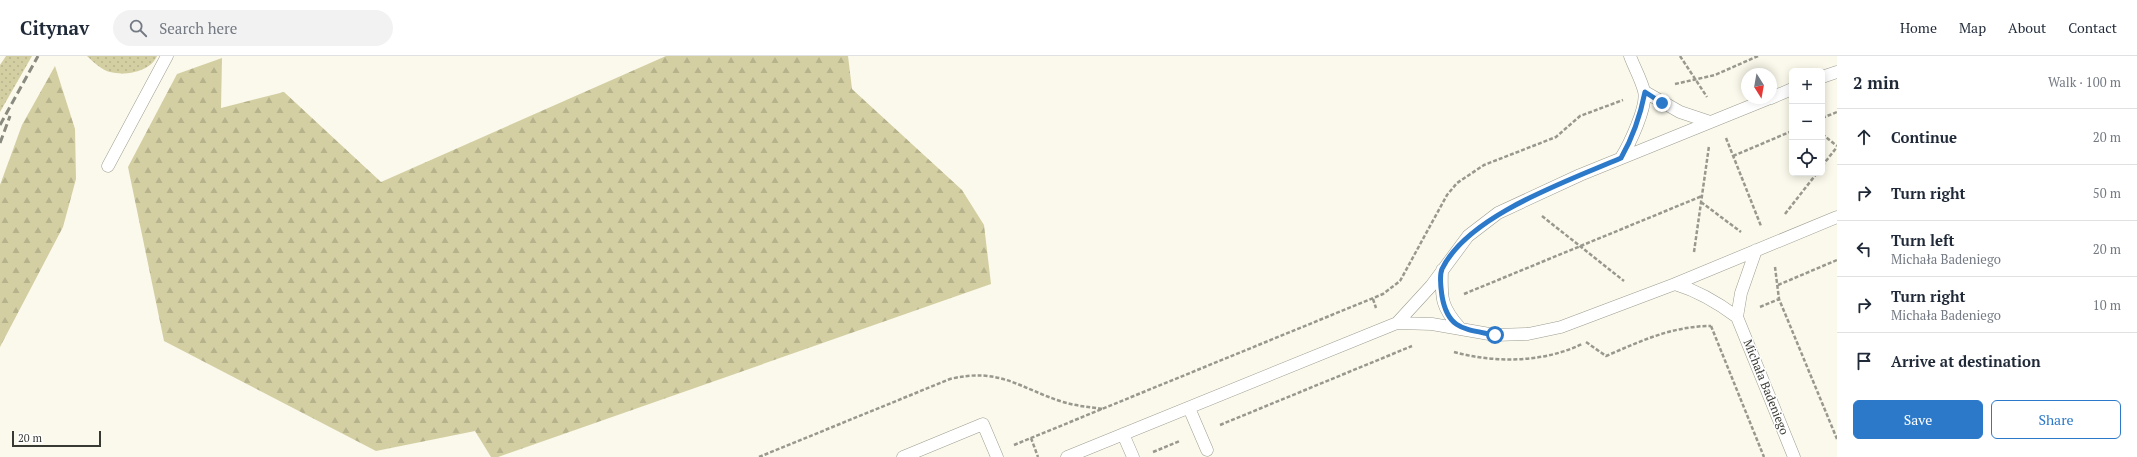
<!DOCTYPE html>
<meta charset="utf-8">
<style>
:root{--surface:#fff;--page:#f2f2f3;--text:#1f2937;--muted:#747a83;--line:#e0e1e3;--accent:#2c79c9}
body{margin:0;font-family:"PT Serif",serif;background:var(--page);color:var(--text)}
.controls{position:absolute;right:12px;top:12px;display:grid;overflow:hidden;border-radius:6px;box-shadow:0 2px 10px #0003}
.controls button{width:36px;height:36px;display:grid;place-items:center;padding:0;border:0;border-bottom:1px solid var(--line);background:var(--surface);color:var(--text);font:20px sans-serif}
.compass{position:absolute;left:1741px;top:12px;width:36px;height:36px;border-radius:50%;background:var(--surface);box-shadow:0 2px 10px #0003;rotate:169deg}
.scale{position:absolute;left:12px;bottom:10px;width:89px;box-sizing:border-box;padding-left:4px;border:2px solid #393934;border-top:0;font-size:11px;line-height:14px;white-space:nowrap;color:#393934;-webkit-text-stroke:3px #fff;paint-order:stroke}
.stop{position:absolute;width:12px;height:12px;margin:-9px;border:3px solid #2c79c9;border-radius:50%;background:#fff}
.stop.end{background:#2c79c9;border-color:#fff;box-shadow:0 1px 4px #0008}
.list{margin:0;padding:0;list-style:none}
h2{display:flex;justify-content:space-between;align-items:center;height:52px;margin:0;padding:0 16px;font-size:17px}
h2 small{font-size:13px;font-weight:400;color:var(--muted)}
.list li{display:grid;grid-template-columns:26px 1fr auto;gap:12px;align-items:center;box-sizing:border-box;height:56px;padding:0 16px;border-top:1px solid var(--line)}
.list b{display:block;font-size:15px;white-space:nowrap}
.list p{margin:0;font-size:13px;white-space:nowrap;color:var(--muted)}
.list em{font-size:13px;font-style:normal;color:var(--muted)}
.actions{display:flex;gap:8px;padding:12px 16px}
.actions a{flex:1;padding:9px 0;border:1px solid var(--accent);border-radius:6px;text-align:center;font-size:14px;color:var(--accent)}
.actions .main{background:var(--accent);color:#fff}
.icon{flex:none;width:22px;height:22px;fill:none;stroke:currentColor;stroke-width:2;stroke-linecap:round;stroke-linejoin:round}
.map{position:relative;flex:none;width:1837px;height:401px;overflow:hidden}
header{display:flex;align-items:center;gap:24px;box-sizing:border-box;height:56px;padding:0 20px;background:var(--surface);border-bottom:1px solid var(--line)}
header strong{font-size:19px}
nav{display:flex;gap:22px;margin-inline-start:auto;font-size:14px}
.search{width:280px;height:36px;background:var(--page);display:flex;align-items:center;gap:10px;box-sizing:border-box;padding:0 14px;border-radius:22px;color:var(--muted);font-size:15px}
main{display:flex}
aside{flex:1;background:var(--surface)}
.map>svg:first-child{display:block}
.grass{fill:url(#grass-dots)}
.forest{fill:url(#forest-firs)}
.lines{fill:none;stroke-linecap:round;stroke-linejoin:round}
.service-casing{stroke:#9d9c90;stroke-width:13}
.path{stroke:#99988f;stroke-width:2.5;stroke-dasharray:4 2;stroke-linecap:butt}
.service{stroke:#fff;stroke-width:12}
.rail{stroke:#8a8a81;stroke-width:3;stroke-dasharray:8 4;stroke-linecap:butt}
.route{stroke:#2c79c9;stroke-width:5}
.labels{text-anchor:middle;stroke-width:3;stroke-linejoin:round;paint-order:stroke}
.street-label{font-size:12px;fill:#393934;stroke:#fff}
</style>
<header>
<strong>Citynav</strong>
<div class="search"><svg class="icon" aria-label="search" viewBox="0 0 24 24"><circle cx="10" cy="10" r="6"/><path d="M15 15l6 6"/></svg>Search here</div>
<nav><a>Home</a><a>Map</a><a>About</a><a>Contact</a></nav>
</header>
<main>
<div class="map">
<svg width="1837" height="401" viewBox="0 0 1837 401">
<defs>
<pattern id="grass-dots" width="8" height="8" patternUnits="userSpaceOnUse"><rect width="8" height="8" fill="#d3cfa2"/><path d="M2 2h.1M6 6h.1" fill="none" stroke="#b6b28c" stroke-width="1.8" stroke-linecap="round"/></pattern>
<pattern id="forest-firs" width="22" height="20" patternUnits="userSpaceOnUse"><rect width="22" height="20" fill="#d3cfa2"/><path d="M5 1l3.5 6h-7zM16 11l3.5 6h-7z" fill="#b6b28c"/></pattern>
</defs>
<rect width="100%" height="100%" fill="#faf9eb"/>
<path class="grass" d="M 6,0 L 32,0 L 0,56 L 0,9 Z
M 87,0 L 157,0 C 150,16 125,20 110,16 C 103,15 92,5 87,0 Z"/>
<path class="forest" d="M 666,0 L 848,0 L 852,33 L 962,134 L 984,169 L 991,228 L 498,401 L 491,401 L 475,375 L 376,395 L 164,285 L 128,111 L 177,18 L 222,2 L 221,52 L 284,36 L 381,126 Z
M 55,10 L 75,73 L 76,123 L 63,171 L 0,291 L 0,129 L 22,69 Z"/>
<g class="lines">
<g class="service-casing">
<path id="service" d="M 1822,21 L 1837,16
M 1645,36 L 1680,56 L 1710,66
M 1771,42 L 1792,33
M 1621,102 C 1629,89 1648,50 1644,35 C 1641,23 1634,11 1630,0
M 108,110 L 167,0
M 1756,194 L 1741,237 L 1737,261 L 1794,401
M 1442,214 C 1441,242 1441,251 1460,272
M 1675,228 C 1698,235 1717,246 1737,261
M 1397,267 L 1431,230 L 1468,180 L 1498,157 L 1580,119 L 1770,42
M 1189,352 L 1207,394
M 1123,378 L 1133,401
M 903,401 L 983,368 L 997,401
M 1067,401 L 1397,267 L 1432,268 L 1495,279 L 1528,278 L 1561,271 L 1675,228 L 1837,161"/>
</g>
<path class="path" d="M 1680,0 L 1707,41
M 1675,28 L 1715,19 L 1758,0
M 1822,62 L 1837,56
M 1822,78 L 1837,90
M 1726,82 L 1761,170
M 1733,100 L 1792,75
M 1822,110 L 1837,91
M 1701,146 L 1741,176
M 1785,158 L 1817,117
M 1542,160 L 1624,225
M 1694,196 L 1709,90
M 1775,211 L 1779,243 L 1837,383
M 1778,229 L 1837,204
M 1464,238 L 1702,140
M 1373,243 L 1376,252
M 1760,251 L 1779,243
M 1711,270 L 1764,401
M 1586,286 L 1606,300 C 1641,285 1672,270 1711,270
M 1454,296 C 1494,307 1543,307 1582,288
M 1220,369 L 1412,290
M 1031,382 L 1038,401
M 1014,389 L 1383,238 L 1400,225 L 1447,139 L 1457,127 L 1484,109 L 1556,81 L 1580,60 L 1623,44
M 1153,396 L 1180,385
M 759,401 L 950,323 C 1000,311 1019,332 1063,346 C 1076,350 1089,351 1103,353"/>
<use href="#service" class="service"/>
<path class="rail" d="M 0,69 L 38,0
M 0,87 L 10,60"/>
</g>
<g class="lines">
<path class="route" d="M 1495,279 C 1466,273 1448,275 1442,240 C 1441,233 1439,220 1442,213 C 1468,159 1568,125 1621,102 C 1633,81 1640,61 1645,36 L 1662,47"/>
</g>
<g class="labels">
<g class="street-label">
<text transform="translate(1766 331) rotate(68)" y="4">Michała Badeniego</text>
</g>
</g>
</svg>
<div class="controls">
<button>+</button>
<button>−</button>
<button><svg class="icon" aria-label="locate" viewBox="0 0 24 24"><circle cx="12" cy="12" r="6"/><path d="M12 2v4M12 18v4M2 12h4M18 12h4"/></svg></button>
</div>
<svg class="compass" viewBox="-18 -18 36 36"><path d="M0-13l5 13h-10z" fill="#e53935"/><path d="M0 13l5-13h-10z" fill="#747a83"/></svg>
<div class="scale">20 m</div>
<div class="stop" style="left:1495px;top:279px"></div>
<div class="stop end" style="left:1662px;top:47px"></div>
</div>
<aside>
<h2>2 min<small>Walk · 100 m</small></h2>
<ul class="list">
<li><svg class="icon" aria-label="ahead" viewBox="0 0 24 24"><path d="M12 20V5M6 11l6-6 6 6"/></svg><div><b>Continue</b></div><em>20 m</em></li>
<li><svg class="icon" aria-label="right" viewBox="0 0 24 24"><path d="M7 20v-9h11M14 6l5 5-5 5"/></svg><div><b>Turn right</b></div><em>50 m</em></li>
<li><svg class="icon" aria-label="left" viewBox="0 0 24 24"><path d="M17 20v-9H6M10 6l-5 5 5 5"/></svg><div><b>Turn left</b><p>Michała Badeniego</p></div><em>20 m</em></li>
<li><svg class="icon" aria-label="right" viewBox="0 0 24 24"><path d="M7 20v-9h11M14 6l5 5-5 5"/></svg><div><b>Turn right</b><p>Michała Badeniego</p></div><em>10 m</em></li>
<li><svg class="icon" aria-label="arrive" viewBox="0 0 24 24"><path d="M6 21V4h12l-3 4 3 4H6"/></svg><div><b>Arrive at destination</b></div></li>
</ul>
<div class="actions"><a class="main">Save</a><a>Share</a></div>
</aside>
</main>
